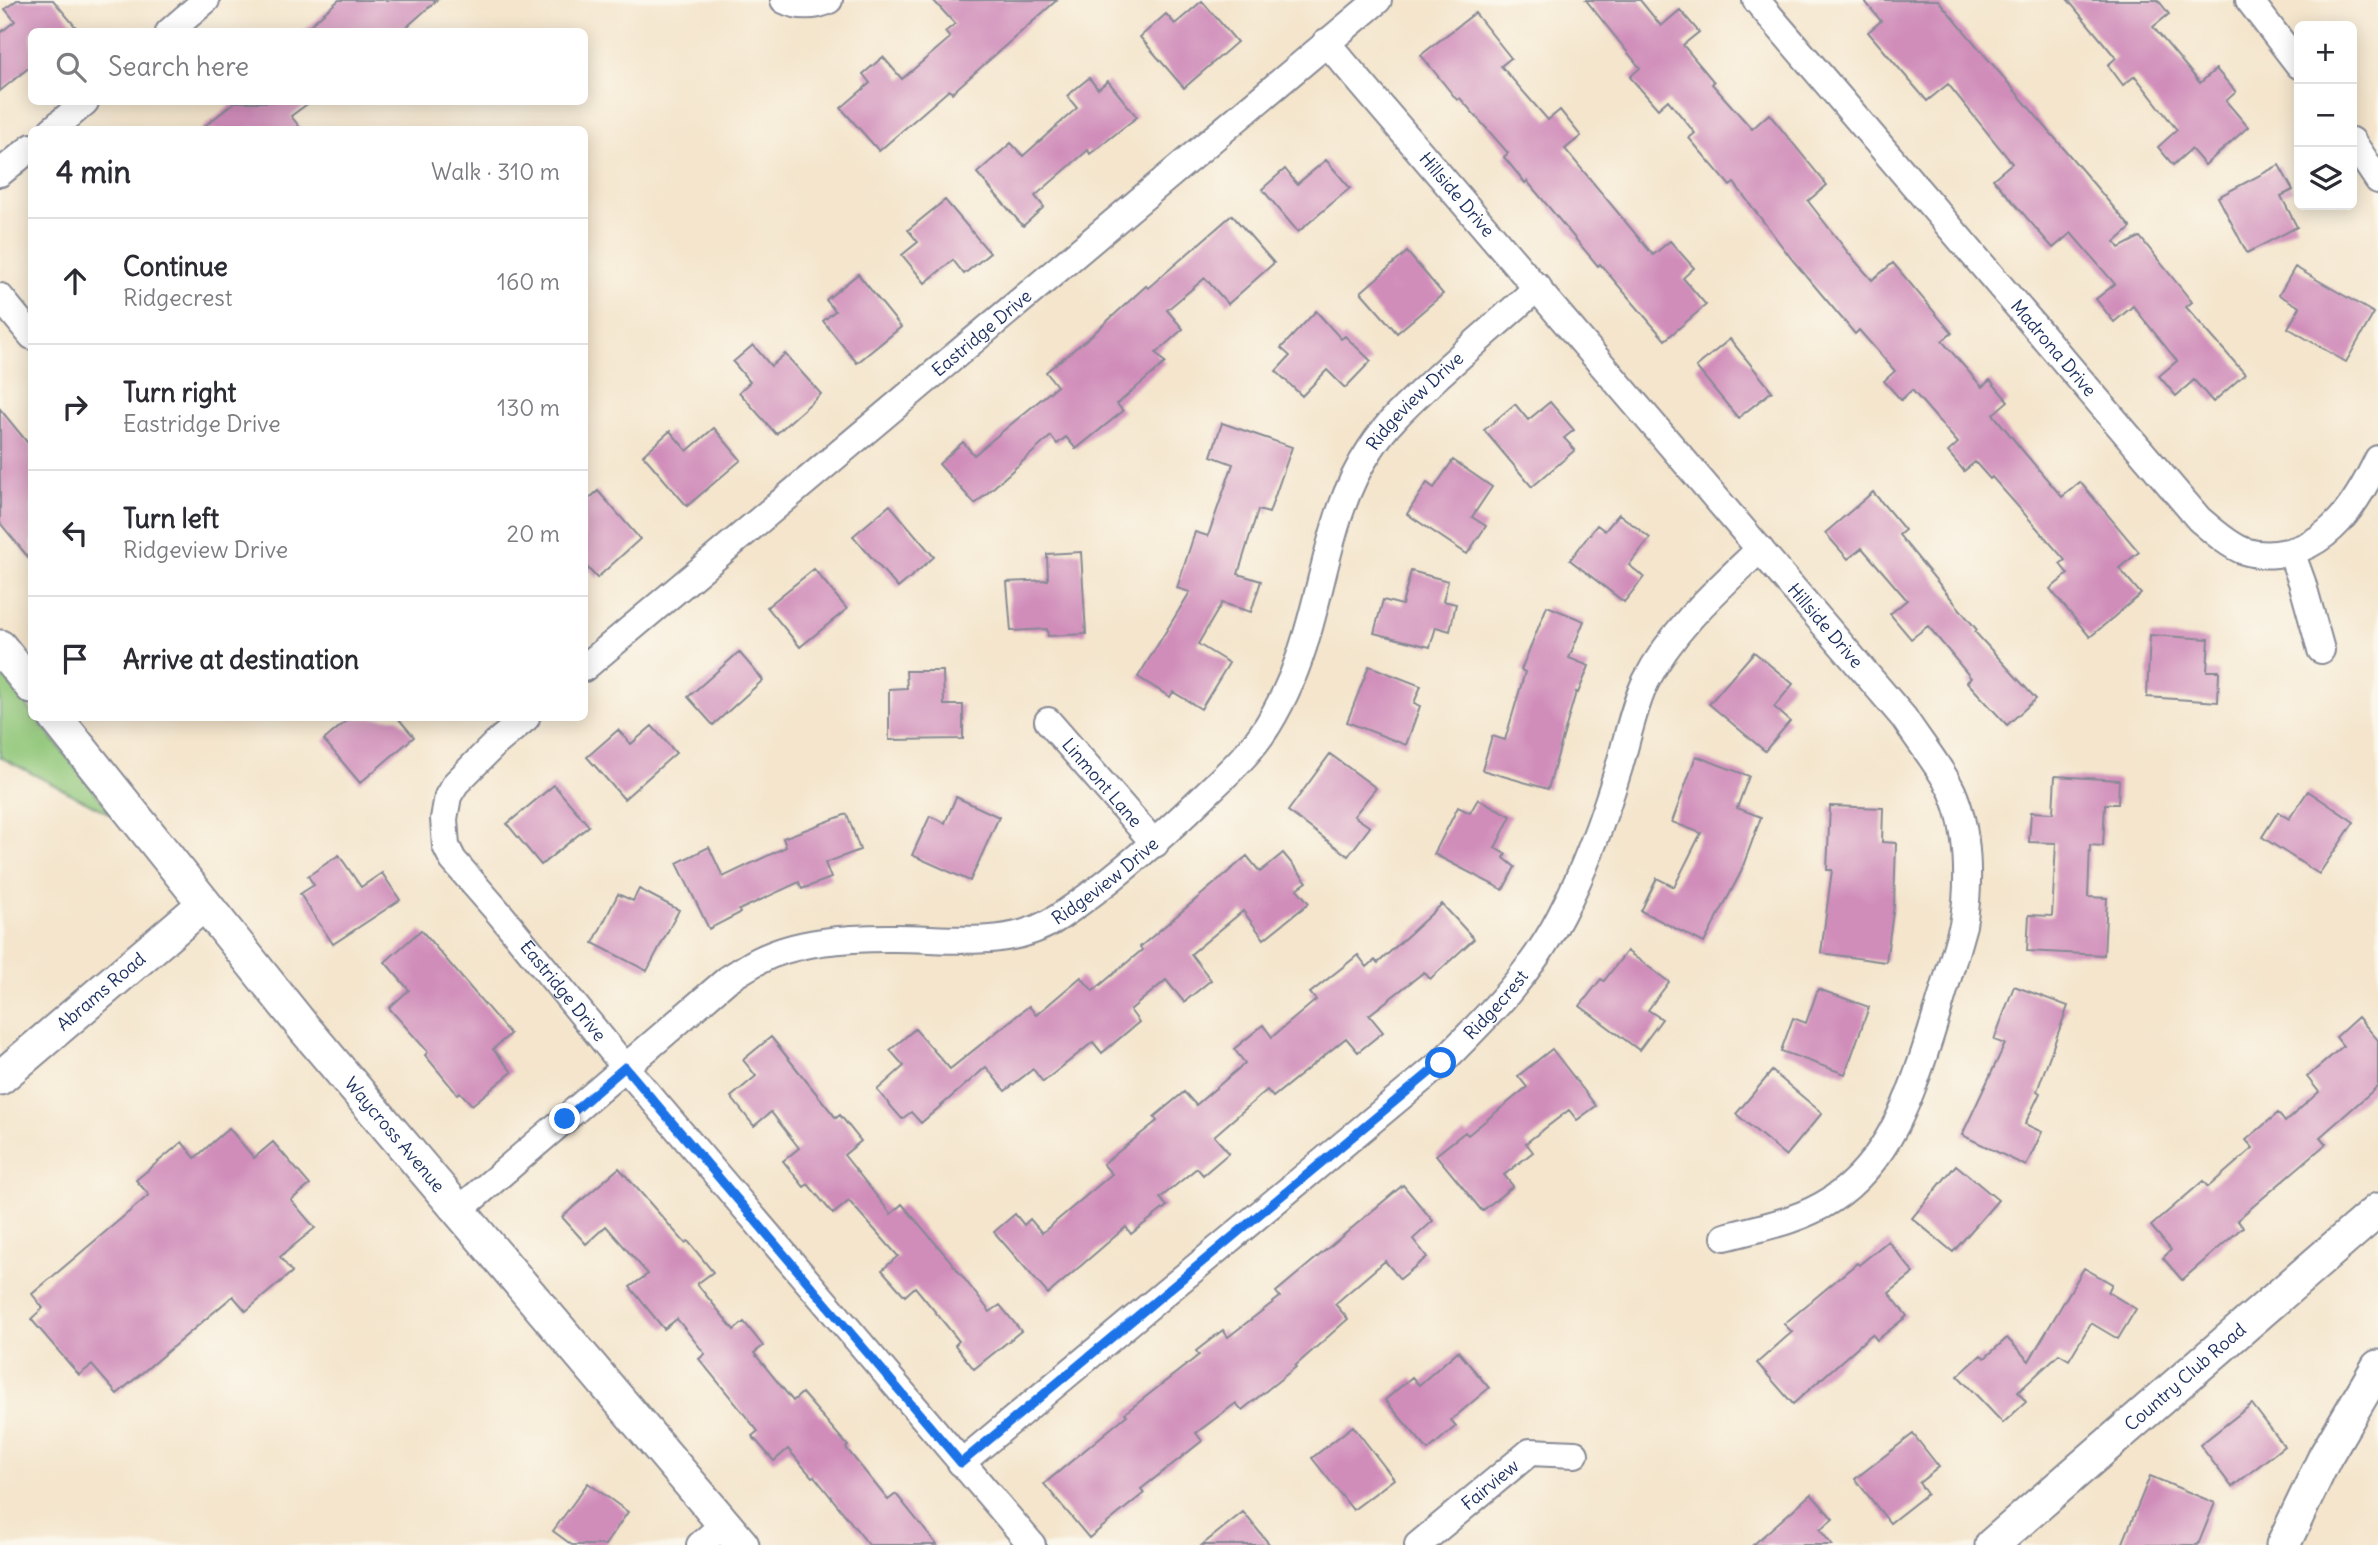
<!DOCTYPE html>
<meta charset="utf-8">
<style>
:root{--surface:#fff;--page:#f7f7f7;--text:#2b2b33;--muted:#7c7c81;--line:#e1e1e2}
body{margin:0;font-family:Delius,sans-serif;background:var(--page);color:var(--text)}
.controls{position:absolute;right:21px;top:21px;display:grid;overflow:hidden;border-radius:10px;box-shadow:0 4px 18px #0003}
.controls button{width:63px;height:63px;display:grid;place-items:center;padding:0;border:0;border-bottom:2px solid var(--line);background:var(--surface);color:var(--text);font:35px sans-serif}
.stop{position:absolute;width:21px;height:21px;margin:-16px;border:5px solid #1a73e8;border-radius:50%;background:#fff}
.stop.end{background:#1a73e8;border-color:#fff;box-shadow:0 2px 7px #0008}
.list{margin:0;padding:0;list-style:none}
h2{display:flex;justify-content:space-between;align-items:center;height:91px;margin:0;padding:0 28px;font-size:30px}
h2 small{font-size:23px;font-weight:400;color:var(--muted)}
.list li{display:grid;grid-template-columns:46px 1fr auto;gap:21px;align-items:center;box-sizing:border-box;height:126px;padding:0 28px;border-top:2px solid var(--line)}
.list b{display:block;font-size:26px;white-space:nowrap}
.list p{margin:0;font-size:23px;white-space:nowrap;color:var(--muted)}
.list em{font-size:23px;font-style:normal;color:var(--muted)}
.icon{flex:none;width:38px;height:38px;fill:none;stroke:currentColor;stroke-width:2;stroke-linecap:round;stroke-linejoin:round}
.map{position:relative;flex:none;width:2378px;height:1545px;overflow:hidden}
.search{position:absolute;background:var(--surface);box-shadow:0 4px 18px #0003;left:28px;top:28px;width:560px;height:77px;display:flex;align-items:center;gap:18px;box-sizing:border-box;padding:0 24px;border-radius:10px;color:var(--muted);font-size:26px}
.panel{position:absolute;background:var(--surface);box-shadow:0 4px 18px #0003;left:28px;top:126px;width:560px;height:595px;border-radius:10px}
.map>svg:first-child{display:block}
.green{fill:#91c77a;stroke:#567b6c;stroke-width:2}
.building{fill:#d08dba}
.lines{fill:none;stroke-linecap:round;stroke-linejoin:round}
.minor-casing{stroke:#888a95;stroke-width:30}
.tertiary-casing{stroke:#888a95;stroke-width:37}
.minor{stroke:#fff;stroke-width:26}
.tertiary{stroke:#fff;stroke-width:33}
.route{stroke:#1a73e8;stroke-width:9}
.labels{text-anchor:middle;stroke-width:6;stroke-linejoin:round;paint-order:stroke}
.street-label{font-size:18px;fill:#1b2f5e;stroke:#fbf7ec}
</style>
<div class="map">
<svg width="2378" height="1545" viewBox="0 0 2378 1545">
<rect width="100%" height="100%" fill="#fbf7ec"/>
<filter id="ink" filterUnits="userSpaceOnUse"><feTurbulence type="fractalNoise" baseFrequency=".0143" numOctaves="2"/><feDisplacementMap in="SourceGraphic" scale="14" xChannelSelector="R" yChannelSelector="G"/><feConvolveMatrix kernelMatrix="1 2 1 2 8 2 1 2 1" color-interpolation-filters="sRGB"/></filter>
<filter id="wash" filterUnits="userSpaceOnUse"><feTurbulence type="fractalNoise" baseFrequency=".00686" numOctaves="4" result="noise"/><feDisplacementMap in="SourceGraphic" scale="28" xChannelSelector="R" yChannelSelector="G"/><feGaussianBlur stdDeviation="1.57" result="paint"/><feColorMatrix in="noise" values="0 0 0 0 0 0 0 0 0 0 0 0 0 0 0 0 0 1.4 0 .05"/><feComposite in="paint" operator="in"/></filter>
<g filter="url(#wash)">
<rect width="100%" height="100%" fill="#f4e5cc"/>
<path class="green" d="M 0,671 L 31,711 L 32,718 L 36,718 L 114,816 L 0,757 Z"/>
<g id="blocks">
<path class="building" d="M 17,0 L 53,0 L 80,32 L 32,32 L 32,65 L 0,91 L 0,33 L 15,21 L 5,9 Z
M 339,0 L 437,0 L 401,32 L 302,32 Z
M 933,0 L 1057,0 L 952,93 L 949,90 L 879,151 L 841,108 L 870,83 L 863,74 L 883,57 L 902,79 L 950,38 L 945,32 L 955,24 Z
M 1586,0 L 1640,0 L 1661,26 L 1680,10 L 1699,32 L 1683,45 L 1714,82 L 1712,84 L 1752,129 L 1769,114 L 1827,185 L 1808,201 L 1850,255 L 1872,280 L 1893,263 L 1952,333 L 1942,341 L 1982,387 L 1990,380 L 2008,401 L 1993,414 L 2023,451 L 2062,497 L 2080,482 L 2139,552 L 2119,568 L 2141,594 L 2090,637 L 2050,589 L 2068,574 L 2060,564 L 2065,560 L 1992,477 L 1990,479 L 1975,462 L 1964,471 L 1948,452 L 1958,443 L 1912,390 L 1901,400 L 1884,381 L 1895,371 L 1859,330 L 1855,334 L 1791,258 L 1734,183 L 1730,186 L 1689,138 L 1695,133 L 1668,100 L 1658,109 L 1630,77 L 1640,68 Z
M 1864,0 L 1938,0 L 2131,228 L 2115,242 L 2119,248 L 2140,237 L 2192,302 L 2186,307 L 2245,374 L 2213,402 L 2194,380 L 2176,396 L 2159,376 L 2177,361 L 2133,306 L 2114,322 L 2096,299 L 2115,284 L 2071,233 L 2053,248 L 1993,179 L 2012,163 L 1948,84 L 1927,101 L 1868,32 L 1881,21 Z
M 2068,0 L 2158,0 L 2169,14 L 2153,27 L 2200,83 L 2216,69 L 2236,92 L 2226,101 L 2248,127 L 2205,165 L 2191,149 L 2173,165 L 2158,147 L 2177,130 L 2135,76 L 2123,85 L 2108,65 L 2116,58 Z
M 1202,1 L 1237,42 L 1184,88 L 1140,37 L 1166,14 L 1175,24 Z
M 1475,13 L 1511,58 L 1501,66 L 1548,120 L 1560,110 L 1581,136 L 1565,149 L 1653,255 L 1670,241 L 1694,268 L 1683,278 L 1706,305 L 1665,340 L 1600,264 L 1598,266 L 1527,181 L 1525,183 L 1504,157 L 1508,153 L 1460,98 L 1457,100 L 1421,55 Z
M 1089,78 L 1098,89 L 1108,81 L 1137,117 L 1090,154 L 1088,150 L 1035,196 L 1044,207 L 1023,226 L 977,173 L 1011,143 L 1023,156 L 1077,108 L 1067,96 Z
M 235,102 L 310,102 L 291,116 L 302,130 L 200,130 Z
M 1326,160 L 1350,188 L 1298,232 L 1262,189 L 1285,169 L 1297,184 Z
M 2279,165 L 2293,190 L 2281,196 L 2297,227 L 2247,253 L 2218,197 Z
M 945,200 L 990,253 L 964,274 L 953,260 L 925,283 L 902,255 L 918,242 L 908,230 Z
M 1232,215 L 1274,263 L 1228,304 L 1205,278 L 1167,310 L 1183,329 L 1156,353 L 1165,363 L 1117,404 L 1123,411 L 1076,449 L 1066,437 L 1057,444 L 1051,436 L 975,504 L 939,464 L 963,442 L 974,455 L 1057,386 L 1046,372 L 1092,335 L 1146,286 L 1148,288 Z
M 1407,252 L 1443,294 L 1397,333 L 1361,292 Z
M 2295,267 L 2374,313 L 2346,362 L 2288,328 L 2300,307 L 2279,295 Z
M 858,274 L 901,327 L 857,363 L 823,321 L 835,311 L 826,300 Z
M 1316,311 L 1341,339 L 1345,336 L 1371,361 L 1345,388 L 1327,370 L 1302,396 L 1276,371 L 1290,356 L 1281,348 Z
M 1730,339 L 1772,391 L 1738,418 L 1696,367 Z
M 753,345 L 771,366 L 785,354 L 821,394 L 776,434 L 739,392 L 750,382 L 733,362 Z
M 1550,402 L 1574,430 L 1564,438 L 1575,450 L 1532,487 L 1484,430 L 1515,404 L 1528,420 Z
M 0,409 L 32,448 L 32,562 L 0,523 Z
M 1222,423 L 1292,447 L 1269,513 L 1258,510 L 1238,574 L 1261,581 L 1251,612 L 1222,603 L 1198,644 L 1229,663 L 1201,709 L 1173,692 L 1170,697 L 1138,677 L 1190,592 L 1177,588 L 1195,532 L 1208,536 L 1233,464 L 1211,456 Z
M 714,428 L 741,460 L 687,506 L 643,455 L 670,431 L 687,451 Z
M 1453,460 L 1492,487 L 1472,517 L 1486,526 L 1467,554 L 1407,514 L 1427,483 L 1434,488 Z
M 598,491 L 640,539 L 597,578 L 584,564 L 584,503 Z
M 1873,492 L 1905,530 L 1899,535 L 1977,630 L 1975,632 L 2036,699 L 2007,725 L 1967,682 L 1971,678 L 1928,626 L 1911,639 L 1890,614 L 1907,600 L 1862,548 L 1848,559 L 1825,533 Z
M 890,505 L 934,557 L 898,588 L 853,536 Z
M 1619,514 L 1650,538 L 1629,565 L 1644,577 L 1624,602 L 1570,560 L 1597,525 L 1605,531 Z
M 1081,552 L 1086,634 L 1048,636 L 1047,629 L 1011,631 L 1007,582 L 1048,580 L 1047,554 Z
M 814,569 L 847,609 L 800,647 L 767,607 Z
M 1411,571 L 1448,581 L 1443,601 L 1456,604 L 1450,631 L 1436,627 L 1430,647 L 1374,633 L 1383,600 L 1402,605 Z
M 1547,606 L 1584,621 L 1569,658 L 1589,666 L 1578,693 L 1576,692 L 1548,789 L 1482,770 L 1492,736 L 1505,740 L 1525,672 L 1521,670 Z
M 2150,635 L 2209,639 L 2207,671 L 2219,671 L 2218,702 L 2147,697 Z
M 739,652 L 763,680 L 713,725 L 688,697 Z
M 1754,652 L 1793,684 L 1774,707 L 1790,721 L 1765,751 L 1709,704 Z
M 1369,666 L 1421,686 L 1414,703 L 1420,706 L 1406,745 L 1347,722 Z
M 906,671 L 943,671 L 944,705 L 963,705 L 963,739 L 889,740 L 889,689 L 907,688 Z
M 350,718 L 398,718 L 414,737 L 360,783 L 324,740 Z
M 652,726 L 676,753 L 624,799 L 587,757 L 618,730 L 631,744 Z
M 1330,754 L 1376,788 L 1354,816 L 1370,827 L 1348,856 L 1288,811 Z
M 1696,756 L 1749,776 L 1737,808 L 1761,817 L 1740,874 L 1704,943 L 1641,911 L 1657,878 L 1674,887 L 1701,833 L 1672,822 Z
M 2055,776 L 2119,780 L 2118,804 L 2105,804 L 2103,846 L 2090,845 L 2088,897 L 2107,898 L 2104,955 L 2027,951 L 2029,915 L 2052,916 L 2056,843 L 2029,842 L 2031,812 L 2053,813 Z
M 554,785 L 589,826 L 541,865 L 507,824 Z
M 2308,791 L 2354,822 L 2319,874 L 2262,837 L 2278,812 L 2289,819 Z
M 956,797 L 999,817 L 970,881 L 912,855 L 930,816 L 945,823 Z
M 1478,799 L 1511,816 L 1495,848 L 1506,854 L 1504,858 L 1515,867 L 1503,890 L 1434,854 L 1458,807 L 1470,813 Z
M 1830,806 L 1883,808 L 1882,842 L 1896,843 L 1894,905 L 1886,962 L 1821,953 L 1832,870 L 1827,870 Z
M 847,814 L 860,850 L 825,863 L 831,878 L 802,889 L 799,882 L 739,910 L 740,913 L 709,929 L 677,863 L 709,847 L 723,877 L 786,847 L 783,838 Z
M 1283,853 L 1307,882 L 1297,889 L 1309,903 L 1264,939 L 1243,911 L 1191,954 L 1211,980 L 1184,1002 L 1166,980 L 1130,1010 L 1139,1022 L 1102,1053 L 1093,1042 L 1043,1082 L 1033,1069 L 1005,1091 L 986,1067 L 921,1123 L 911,1112 L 902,1119 L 877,1090 L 904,1066 L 890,1050 L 915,1029 L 950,1069 L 1029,1006 L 1036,1015 L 1081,977 L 1093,991 L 1142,950 L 1140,947 L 1247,856 L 1260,872 Z
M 339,855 L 361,887 L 382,873 L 400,900 L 333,944 L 300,894 L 314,885 L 308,876 Z
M 639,889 L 679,910 L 647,971 L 593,943 L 618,894 L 633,901 Z
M 1442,904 L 1474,939 L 1430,979 L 1424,972 L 1369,1015 L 1383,1032 L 1358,1052 L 1346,1038 L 1273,1097 L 1267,1090 L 1214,1136 L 1229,1153 L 1203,1175 L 1197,1168 L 1160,1198 L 1167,1206 L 1131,1234 L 1126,1227 L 1048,1294 L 994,1232 L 1015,1214 L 1024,1225 L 1030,1219 L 1042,1233 L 1112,1174 L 1103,1164 L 1157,1121 L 1154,1117 L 1184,1092 L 1196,1105 L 1245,1063 L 1234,1049 L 1263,1025 L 1272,1037 L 1316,1000 L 1310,993 L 1358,955 L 1367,967 L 1375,960 L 1378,963 Z
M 421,930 L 510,1034 L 493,1049 L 512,1072 L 472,1105 L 460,1092 L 457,1094 L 425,1055 L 428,1052 L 389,1008 L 409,990 L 385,962 Z
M 1627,951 L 1669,982 L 1648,1010 L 1662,1019 L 1639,1050 L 1580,1006 L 1601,979 L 1604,981 Z
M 2014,986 L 2068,1006 L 2037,1091 L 2040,1093 L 2025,1124 L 2042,1132 L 2026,1166 L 1962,1135 L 2005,1044 L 1994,1040 Z
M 1818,989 L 1869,1007 L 1845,1074 L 1781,1051 L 1793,1018 L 1806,1023 Z
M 2358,1017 L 2378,1040 L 2378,1086 L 2320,1137 L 2326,1144 L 2237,1220 L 2243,1227 L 2182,1280 L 2163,1258 L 2171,1250 L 2151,1226 L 2203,1181 L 2208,1187 L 2253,1148 L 2246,1140 L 2278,1113 L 2285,1122 L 2319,1092 L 2307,1077 L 2343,1046 L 2336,1037 Z
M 771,1037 L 836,1118 L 840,1115 L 861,1141 L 844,1155 L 891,1214 L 902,1204 L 948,1258 L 990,1312 L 1000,1305 L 1021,1331 L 974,1369 L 955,1345 L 959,1341 L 915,1287 L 905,1296 L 882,1270 L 898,1256 L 849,1201 L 833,1214 L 808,1184 L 804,1187 L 783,1161 L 799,1148 L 771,1112 L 754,1126 L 731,1097 L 756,1076 L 743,1060 Z
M 1552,1049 L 1596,1106 L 1577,1120 L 1569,1110 L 1526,1143 L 1533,1152 L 1504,1175 L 1513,1186 L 1482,1211 L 1436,1155 L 1465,1132 L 1468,1135 L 1527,1087 L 1518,1076 Z
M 1772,1071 L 1822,1113 L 1786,1156 L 1736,1114 Z
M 229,1128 L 254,1158 L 273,1142 L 310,1185 L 291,1200 L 315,1228 L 280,1257 L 292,1272 L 246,1311 L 233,1296 L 117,1394 L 92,1365 L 79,1375 L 31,1319 L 43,1308 L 32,1294 L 149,1195 L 136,1180 L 182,1142 L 195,1158 Z
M 1956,1165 L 1998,1200 L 1953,1252 L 1912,1218 Z
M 619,1168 L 685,1243 L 688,1241 L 713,1272 L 697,1284 L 734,1330 L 744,1322 L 763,1346 L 754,1353 L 793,1401 L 802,1393 L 848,1446 L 846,1448 L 888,1500 L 896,1494 L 937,1545 L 869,1545 L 814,1476 L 812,1477 L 788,1449 L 774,1461 L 752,1436 L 758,1431 L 699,1359 L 705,1354 L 677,1319 L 664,1329 L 630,1287 L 648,1274 L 606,1226 L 586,1244 L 562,1217 Z
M 1403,1185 L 1433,1221 L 1413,1239 L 1427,1257 L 1400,1279 L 1385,1261 L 1335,1304 L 1348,1319 L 1295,1366 L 1296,1367 L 1242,1410 L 1236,1403 L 1196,1433 L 1202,1441 L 1141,1489 L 1144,1493 L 1089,1538 L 1044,1484 L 1127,1415 L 1125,1413 L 1199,1355 L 1196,1351 L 1223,1330 L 1228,1337 L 1280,1297 L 1276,1292 Z
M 1888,1241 L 1914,1273 L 1889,1293 L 1907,1316 L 1877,1340 L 1872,1334 L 1793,1404 L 1757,1363 L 1792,1332 L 1784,1324 L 1857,1263 L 1859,1265 Z
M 2084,1268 L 2112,1284 L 2108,1292 L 2136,1309 L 2118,1339 L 2091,1323 L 2069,1360 L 2059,1354 L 2018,1392 L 2026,1402 L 2003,1423 L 1958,1376 L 1981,1355 L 1985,1358 L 2007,1338 L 2029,1361 Z
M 1458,1351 L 1489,1388 L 1451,1420 L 1456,1426 L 1428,1450 L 1385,1400 L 1412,1377 L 1419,1385 Z
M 2252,1404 L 2284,1446 L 2232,1487 L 2200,1445 Z
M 1353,1426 L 1394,1479 L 1353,1510 L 1312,1458 Z
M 1913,1434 L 1939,1467 L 1919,1483 L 1927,1494 L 1890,1523 L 1855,1479 Z
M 2150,1476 L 2215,1503 L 2198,1545 L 2122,1545 Z
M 588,1483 L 628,1512 L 605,1545 L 572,1545 L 553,1531 Z
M 1811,1494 L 1833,1519 L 1820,1530 L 1832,1545 L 1753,1545 Z
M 1243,1512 L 1270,1545 L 1202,1545 Z"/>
</g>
</g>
<g filter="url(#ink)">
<use href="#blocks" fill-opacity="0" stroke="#888a95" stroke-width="2"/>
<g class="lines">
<g class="minor-casing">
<g id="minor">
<path d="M 784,0 C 798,7 815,7 829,0"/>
<path id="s1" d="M 1756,0 L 2199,519 C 2212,530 2228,545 2244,551 C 2253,554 2266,555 2276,554 C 2329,549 2357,503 2378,459"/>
<path d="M 2249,0 L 2299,65"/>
<path d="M 169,32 L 206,0"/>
<path id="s2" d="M 1326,42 L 1904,718 C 1918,740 1941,768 1952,791 C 1969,829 1970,884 1963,925 C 1953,961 1942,997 1931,1033 C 1911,1095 1889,1162 1831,1200 C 1799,1221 1762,1227 1725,1237"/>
<path d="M 52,130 L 85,102"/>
<path d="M 2352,141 L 2378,180"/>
<path d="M 0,173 L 32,147"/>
<path d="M 0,297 L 32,336"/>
<path d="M 2291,552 L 2302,582 L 2321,650"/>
<path id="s3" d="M 584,668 L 1378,0"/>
<path id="s4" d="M 526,718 L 496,743 L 456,783 L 448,796 L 444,819 L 446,846 L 453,860 L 500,914 L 625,1067 L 1032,1545"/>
<path id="s5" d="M 1048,721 L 1155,844"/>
<path id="s6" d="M 458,1211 L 728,979 C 738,973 748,966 758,961 C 796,941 847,938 889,938 C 946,937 1009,951 1059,917 C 1113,881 1160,839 1206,794 C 1228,773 1252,751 1268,725 C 1285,697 1298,666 1307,634 C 1326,571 1333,504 1371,448 C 1389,420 1414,399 1438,376 C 1471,346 1505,317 1538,287"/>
<path id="s7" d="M 961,1463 L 1441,1063 C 1486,1018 1532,973 1561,915 C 1585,869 1604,817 1619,767 C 1627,740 1634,705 1646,681 C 1673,628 1718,589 1760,549"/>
<path d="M 700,1545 L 724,1524"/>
<path id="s8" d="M 1418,1545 L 1530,1452 L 1575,1454"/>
</g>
</g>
<g class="tertiary-casing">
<g id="tertiary">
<path d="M 0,647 L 32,687"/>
<path id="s9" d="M 56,718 L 304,1028 L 742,1545"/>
<path id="s10" d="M 0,1078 L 203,905"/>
<path id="s11" d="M 1992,1545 L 2378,1210"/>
<path d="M 2283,1545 L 2325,1457 L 2378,1367"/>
</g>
</g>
<use href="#minor" class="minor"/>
<use href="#tertiary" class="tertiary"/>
</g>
</g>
<g class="lines" filter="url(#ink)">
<path class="route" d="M 565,1119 L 625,1067 L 961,1463 L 1441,1063"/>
</g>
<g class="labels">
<g class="street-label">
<text dy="6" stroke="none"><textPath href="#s2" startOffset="201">Hillside Drive</textPath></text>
<text dy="6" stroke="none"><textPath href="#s3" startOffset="520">Eastridge Drive</textPath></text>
<text dy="6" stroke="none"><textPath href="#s1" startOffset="458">Madrona Drive</textPath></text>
<text dy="6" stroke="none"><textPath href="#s6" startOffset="1346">Ridgeview Drive</textPath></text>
<text dy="6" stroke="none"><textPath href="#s2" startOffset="768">Hillside Drive</textPath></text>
<text dy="6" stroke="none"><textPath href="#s5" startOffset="82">Linmont Lane</textPath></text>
<text dy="6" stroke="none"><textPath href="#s6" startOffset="758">Ridgeview Drive</textPath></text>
<text dy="6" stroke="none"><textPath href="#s10" startOffset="133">Abrams Road</textPath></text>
<text dy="6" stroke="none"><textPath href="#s4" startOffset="348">Eastridge Drive</textPath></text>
<text dy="6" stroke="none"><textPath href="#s7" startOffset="705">Ridgecrest</textPath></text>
<text dy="6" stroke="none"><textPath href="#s9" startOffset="537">Waycross Avenue</textPath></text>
<text dy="6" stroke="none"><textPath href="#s11" startOffset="256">Country Club Road</textPath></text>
<text dy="6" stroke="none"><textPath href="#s8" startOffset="94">Fairview</textPath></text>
</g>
</g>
</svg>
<div class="controls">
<button>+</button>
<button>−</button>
<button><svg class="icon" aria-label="layers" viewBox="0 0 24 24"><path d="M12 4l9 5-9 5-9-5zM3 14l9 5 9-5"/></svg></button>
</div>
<div class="stop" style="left:1441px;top:1063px"></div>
<div class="stop end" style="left:565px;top:1119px"></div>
<div class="search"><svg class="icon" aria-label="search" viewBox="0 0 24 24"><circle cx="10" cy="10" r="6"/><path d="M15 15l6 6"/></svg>Search here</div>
<section class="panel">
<h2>4 min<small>Walk · 310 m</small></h2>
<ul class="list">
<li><svg class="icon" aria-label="ahead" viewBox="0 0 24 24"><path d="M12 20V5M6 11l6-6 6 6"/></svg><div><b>Continue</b><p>Ridgecrest</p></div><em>160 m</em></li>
<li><svg class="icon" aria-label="right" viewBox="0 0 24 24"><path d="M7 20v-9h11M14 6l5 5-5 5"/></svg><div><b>Turn right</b><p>Eastridge Drive</p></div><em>130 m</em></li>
<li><svg class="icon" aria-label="left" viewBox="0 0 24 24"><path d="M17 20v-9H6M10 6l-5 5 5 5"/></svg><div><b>Turn left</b><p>Ridgeview Drive</p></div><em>20 m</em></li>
<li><svg class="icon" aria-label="arrive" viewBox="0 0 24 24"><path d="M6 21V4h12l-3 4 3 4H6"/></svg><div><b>Arrive at destination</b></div></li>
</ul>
</section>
</div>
